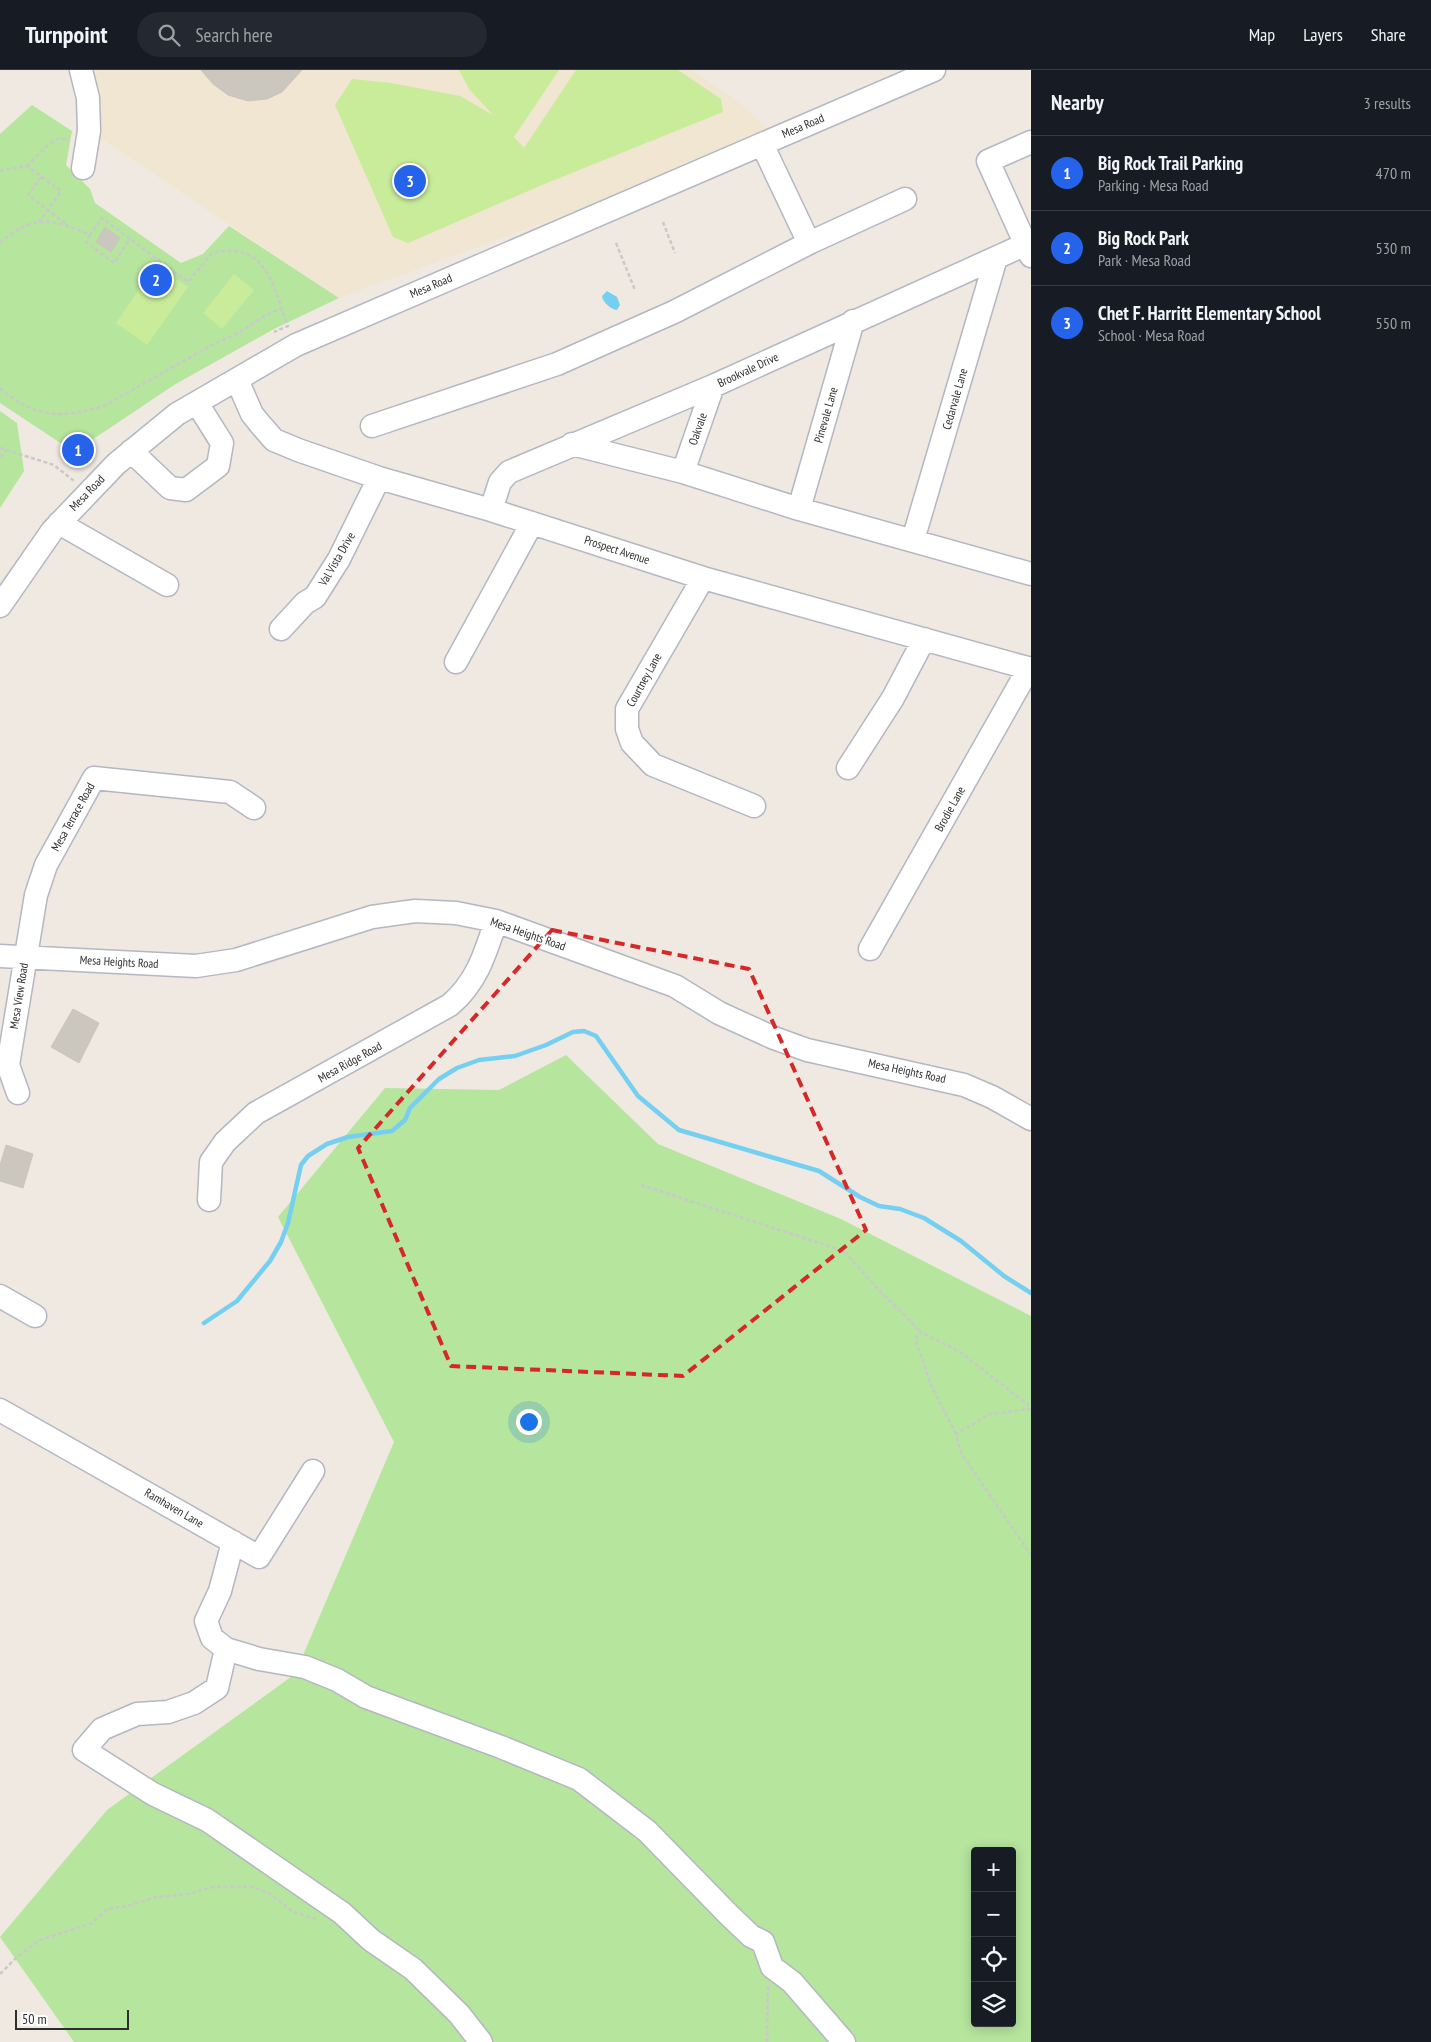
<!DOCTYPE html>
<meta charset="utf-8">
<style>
:root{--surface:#171b24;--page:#242831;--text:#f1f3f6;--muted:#9ea1a6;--line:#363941;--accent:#2563eb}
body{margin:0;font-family:"PT Sans Narrow",sans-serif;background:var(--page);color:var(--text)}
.controls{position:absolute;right:15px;bottom:15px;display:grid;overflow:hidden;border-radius:5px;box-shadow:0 2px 12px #0003}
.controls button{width:45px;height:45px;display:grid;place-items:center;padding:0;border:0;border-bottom:1px solid var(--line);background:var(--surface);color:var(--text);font:25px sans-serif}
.scale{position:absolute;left:15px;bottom:12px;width:114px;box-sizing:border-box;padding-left:5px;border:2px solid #2e2e2e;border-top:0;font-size:14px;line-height:18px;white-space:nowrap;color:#2e2e2e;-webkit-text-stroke:4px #fff;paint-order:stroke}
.you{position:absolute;left:528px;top:1351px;width:18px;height:18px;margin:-12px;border:4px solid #fff;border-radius:50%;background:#1a73e8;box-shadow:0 0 0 8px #1a73e833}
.badge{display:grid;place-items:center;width:32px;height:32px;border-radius:50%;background:var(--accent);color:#fff;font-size:16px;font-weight:700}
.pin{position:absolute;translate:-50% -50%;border:2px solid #fff;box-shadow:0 1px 5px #0006}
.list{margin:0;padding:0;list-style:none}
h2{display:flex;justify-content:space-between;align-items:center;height:65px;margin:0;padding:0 20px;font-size:21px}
h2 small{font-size:16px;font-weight:400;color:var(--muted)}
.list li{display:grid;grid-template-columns:32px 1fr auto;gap:15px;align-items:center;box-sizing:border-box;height:75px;padding:0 20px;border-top:1px solid var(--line)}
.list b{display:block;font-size:19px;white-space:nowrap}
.list p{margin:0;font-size:16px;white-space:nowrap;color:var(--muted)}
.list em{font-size:16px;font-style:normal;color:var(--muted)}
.icon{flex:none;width:28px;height:28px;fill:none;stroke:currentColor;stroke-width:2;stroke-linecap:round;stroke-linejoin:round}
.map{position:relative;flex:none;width:1031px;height:1972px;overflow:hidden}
header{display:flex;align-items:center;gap:30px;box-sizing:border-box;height:70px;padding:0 25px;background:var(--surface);border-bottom:1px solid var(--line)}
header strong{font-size:24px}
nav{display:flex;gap:28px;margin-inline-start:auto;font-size:18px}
.search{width:350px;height:45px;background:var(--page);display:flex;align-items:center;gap:12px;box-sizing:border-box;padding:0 18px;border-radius:28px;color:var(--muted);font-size:19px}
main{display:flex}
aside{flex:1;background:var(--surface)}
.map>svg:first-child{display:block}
.education{fill:#f0e6d1}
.green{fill:#b6e59e;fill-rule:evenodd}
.pitch{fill:#c9ec9a}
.water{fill:#75cff0}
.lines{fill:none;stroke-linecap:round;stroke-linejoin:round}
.stream{stroke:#75cff0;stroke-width:4.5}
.building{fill:#cbc7bf;stroke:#cbc5ba}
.minor-casing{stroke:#b4b7c1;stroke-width:25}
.path{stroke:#c9c9c9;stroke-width:2.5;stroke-dasharray:4 2.5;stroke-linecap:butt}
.minor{stroke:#fff;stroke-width:22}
.marked{fill:none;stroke:#d62828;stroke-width:4;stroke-dasharray:10 6;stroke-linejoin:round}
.labels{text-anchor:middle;stroke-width:4;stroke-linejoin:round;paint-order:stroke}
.street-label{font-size:12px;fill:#2e2e2e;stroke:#fff}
</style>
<header>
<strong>Turnpoint</strong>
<div class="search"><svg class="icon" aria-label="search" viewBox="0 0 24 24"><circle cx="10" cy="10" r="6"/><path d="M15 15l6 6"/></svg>Search here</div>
<nav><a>Map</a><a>Layers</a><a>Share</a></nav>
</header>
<main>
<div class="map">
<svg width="1031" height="1972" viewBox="0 0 1031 1972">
<rect width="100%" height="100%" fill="#efe9e1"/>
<path class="education" d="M 81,0 L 692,0 L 736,30 L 777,67 L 339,228 L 89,61 Z"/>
<path class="green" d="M 32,35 L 72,61 L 66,95 L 90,119 L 95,133 L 181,193 L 203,184 L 229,156 L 339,228 L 274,259 L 174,315 L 74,382 L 0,333 L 0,64 Z
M 0,341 L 17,353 L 24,401 L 0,438 Z
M 566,985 L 658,1074 L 841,1149 L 1031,1246 L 1031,1972 L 74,1972 L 0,1867 L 107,1740 L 295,1604 L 394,1372 L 278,1147 L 385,1018 L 499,1020 ZM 975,1781 L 1012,1781 L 1012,1953 L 975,1953 Z"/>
<path class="pitch" d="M 459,0 L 559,0 L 514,67 L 524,78 L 576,0 L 678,0 L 721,29 L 723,42 L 542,115 L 408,173 L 393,167 L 335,35 L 352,9 L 391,13 L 460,26 L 493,45 L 469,19 Z
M 156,195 L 188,217 L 147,275 L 116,253 Z
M 234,204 L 254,220 L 222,259 L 203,243 Z"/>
<path class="water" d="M 607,221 L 617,227 L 620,235 L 617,240 C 611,240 602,231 602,226 Z"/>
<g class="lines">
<path class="stream" d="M 204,1253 L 237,1231 L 270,1191 L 281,1172 L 288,1153 L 301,1095 L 308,1086 L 327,1074 L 348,1067 L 392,1061 L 405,1050 L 410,1038 L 439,1009 L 457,998 L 479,990 L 515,986 L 546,975 L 573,962 L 584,961 L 596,966 L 638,1026 L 679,1060 L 819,1101 L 860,1127 L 879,1136 L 900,1139 L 924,1148 L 961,1171 L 1004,1206 L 1031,1223"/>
</g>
<path class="building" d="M 201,0 L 302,0 L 282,22 L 267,29 L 248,31 L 228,25 L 213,14 Z
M 105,157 L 120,168 L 111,182 L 96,172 Z
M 73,939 L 99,953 L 79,993 L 51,977 Z
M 6,1075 L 33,1084 L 23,1118 L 0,1111 L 0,1095 Z"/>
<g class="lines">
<g class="minor-casing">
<path id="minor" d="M 81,0 L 88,28 L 89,61 L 83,98
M 809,173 L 905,129
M 1031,186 L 988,91 L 1031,72
M 237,310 L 252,344 L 260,354 L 274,370 L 298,380 L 379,408 L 491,440 L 703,508 L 1031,599
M 372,356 L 557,294 L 674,242 L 809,173 L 762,74
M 572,374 L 683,402 L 799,439 L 1031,504
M 131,381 L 170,418 L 186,420 L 218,396 L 222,373 L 197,333
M 683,402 L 713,316
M 799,439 L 853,251
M 491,440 L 500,412 L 509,402 L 713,316 L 1024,175
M 59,453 L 167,515
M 913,470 L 996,188
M 703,508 L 627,639 L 627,659 L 632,673 L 653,695 L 754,736
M 0,536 L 52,461 L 116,394 L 177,344 L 296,275 L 934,0
M 281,559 L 305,533 L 315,527 L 339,489 L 379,408
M 456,592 L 532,453
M 848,698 L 893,628 L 924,569
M 870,879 L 1029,598
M 0,886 L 196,896 L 236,890 L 372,847 L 415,841 L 456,843 L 496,851 L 675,916 L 719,943 L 774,968 L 807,980 L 964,1015 L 992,1027 L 1031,1049
M 18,1023 L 8,995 L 36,825 L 46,795 L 94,708 L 230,722 L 254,738
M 209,1130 L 211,1092 L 225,1072 L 256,1043 L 450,935 C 477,912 485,884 496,851
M 0,1226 L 35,1246
M 0,1340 L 259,1487 L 313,1401
M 233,1472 L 220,1521 L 206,1551 L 212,1568 L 226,1579 L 259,1589 L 305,1597 L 337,1610 L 366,1627 L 501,1677 L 579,1709 L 647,1761 L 729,1845 L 751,1866 L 763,1872 L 772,1897 L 792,1912 L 844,1972
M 226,1579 L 217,1618 L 194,1633 L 168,1642 L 137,1644 L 102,1659 L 84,1680 L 153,1724 L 207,1750 L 342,1843 L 371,1870 L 413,1899 L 459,1944 L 481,1972"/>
</g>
<path class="path" d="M 27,96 L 49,74 L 59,68 L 69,70
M 0,101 L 27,96 L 61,121 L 39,152
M 41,107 L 28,125 L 65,153
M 663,152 L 675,183
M 90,165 L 86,172 L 114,193 L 130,169
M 0,173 C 32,144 53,148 90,165 L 102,148 L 188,212 L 212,183 C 268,170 272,216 288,256 L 274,262
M 616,173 L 635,220
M 0,318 C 34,348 61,349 104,336 L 212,275 L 240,262 L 264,246 L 281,239
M 0,378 L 54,395 L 74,411
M 0,387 L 6,381
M 641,1115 L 844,1181 L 875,1216 L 921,1262
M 1031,1339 L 990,1344 L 956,1364 L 961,1383 L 1031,1485
M 956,1364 L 932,1317 L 915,1269 L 921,1262 L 960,1282 L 1031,1337
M 0,1904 L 18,1886 L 40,1870 L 92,1853 L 107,1839 L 127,1836 L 157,1827 L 183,1825 L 214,1817 L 253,1817 L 272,1825 L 293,1842 L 316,1849
M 767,1972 L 768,1916"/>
<use href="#minor" class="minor"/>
</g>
<path class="marked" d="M 552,860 L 749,899 L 866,1160 L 683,1306 L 451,1296 L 358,1078 Z"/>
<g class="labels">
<g class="street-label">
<text transform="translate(803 56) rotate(-23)" y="4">Mesa Road</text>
<text transform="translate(431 216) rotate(-23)" y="4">Mesa Road</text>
<text transform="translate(748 300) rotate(-25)" y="4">Brookvale Drive</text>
<text transform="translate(955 329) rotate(-74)" y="4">Cedarvale Lane</text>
<text transform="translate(826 345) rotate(-74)" y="4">Pinevale Lane</text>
<text transform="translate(698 359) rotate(-71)" y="4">Oakvale</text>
<text transform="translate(87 423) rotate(-46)" y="4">Mesa Road</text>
<text transform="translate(617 480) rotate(18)" y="4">Prospect Avenue</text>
<text transform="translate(337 489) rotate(-60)" y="4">Val Vista Drive</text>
<text transform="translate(644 610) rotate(-61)" y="4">Courtney Lane</text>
<text transform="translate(950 739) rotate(-61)" y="4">Brodie Lane</text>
<text transform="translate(73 747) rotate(-61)" y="4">Mesa Terrace Road</text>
<text transform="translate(528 864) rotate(19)" y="4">Mesa Heights Road</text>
<text transform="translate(119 892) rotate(3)" y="4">Mesa Heights Road</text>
<text transform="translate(19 926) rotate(-81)" y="4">Mesa View Road</text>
<text transform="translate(350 992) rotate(-29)" y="4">Mesa Ridge Road</text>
<text transform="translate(907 1001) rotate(12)" y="4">Mesa Heights Road</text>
<text transform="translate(174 1438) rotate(30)" y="4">Ramhaven Lane</text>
</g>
</g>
</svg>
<div class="controls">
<button>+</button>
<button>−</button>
<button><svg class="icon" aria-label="locate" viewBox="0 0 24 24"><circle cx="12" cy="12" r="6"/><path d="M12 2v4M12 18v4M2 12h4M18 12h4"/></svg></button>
<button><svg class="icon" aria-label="layers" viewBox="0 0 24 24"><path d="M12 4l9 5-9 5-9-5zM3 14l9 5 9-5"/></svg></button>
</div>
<div class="scale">50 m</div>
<div class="you"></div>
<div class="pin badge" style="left:78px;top:380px">1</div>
<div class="pin badge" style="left:156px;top:210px">2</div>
<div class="pin badge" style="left:410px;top:111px">3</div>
</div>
<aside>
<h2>Nearby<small>3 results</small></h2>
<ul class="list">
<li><span class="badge">1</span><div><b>Big Rock Trail Parking</b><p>Parking · Mesa Road</p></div><em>470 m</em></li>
<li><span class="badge">2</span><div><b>Big Rock Park</b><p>Park · Mesa Road</p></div><em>530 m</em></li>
<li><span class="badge">3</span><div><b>Chet F. Harritt Elementary School</b><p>School · Mesa Road</p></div><em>550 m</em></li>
</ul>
</aside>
</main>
